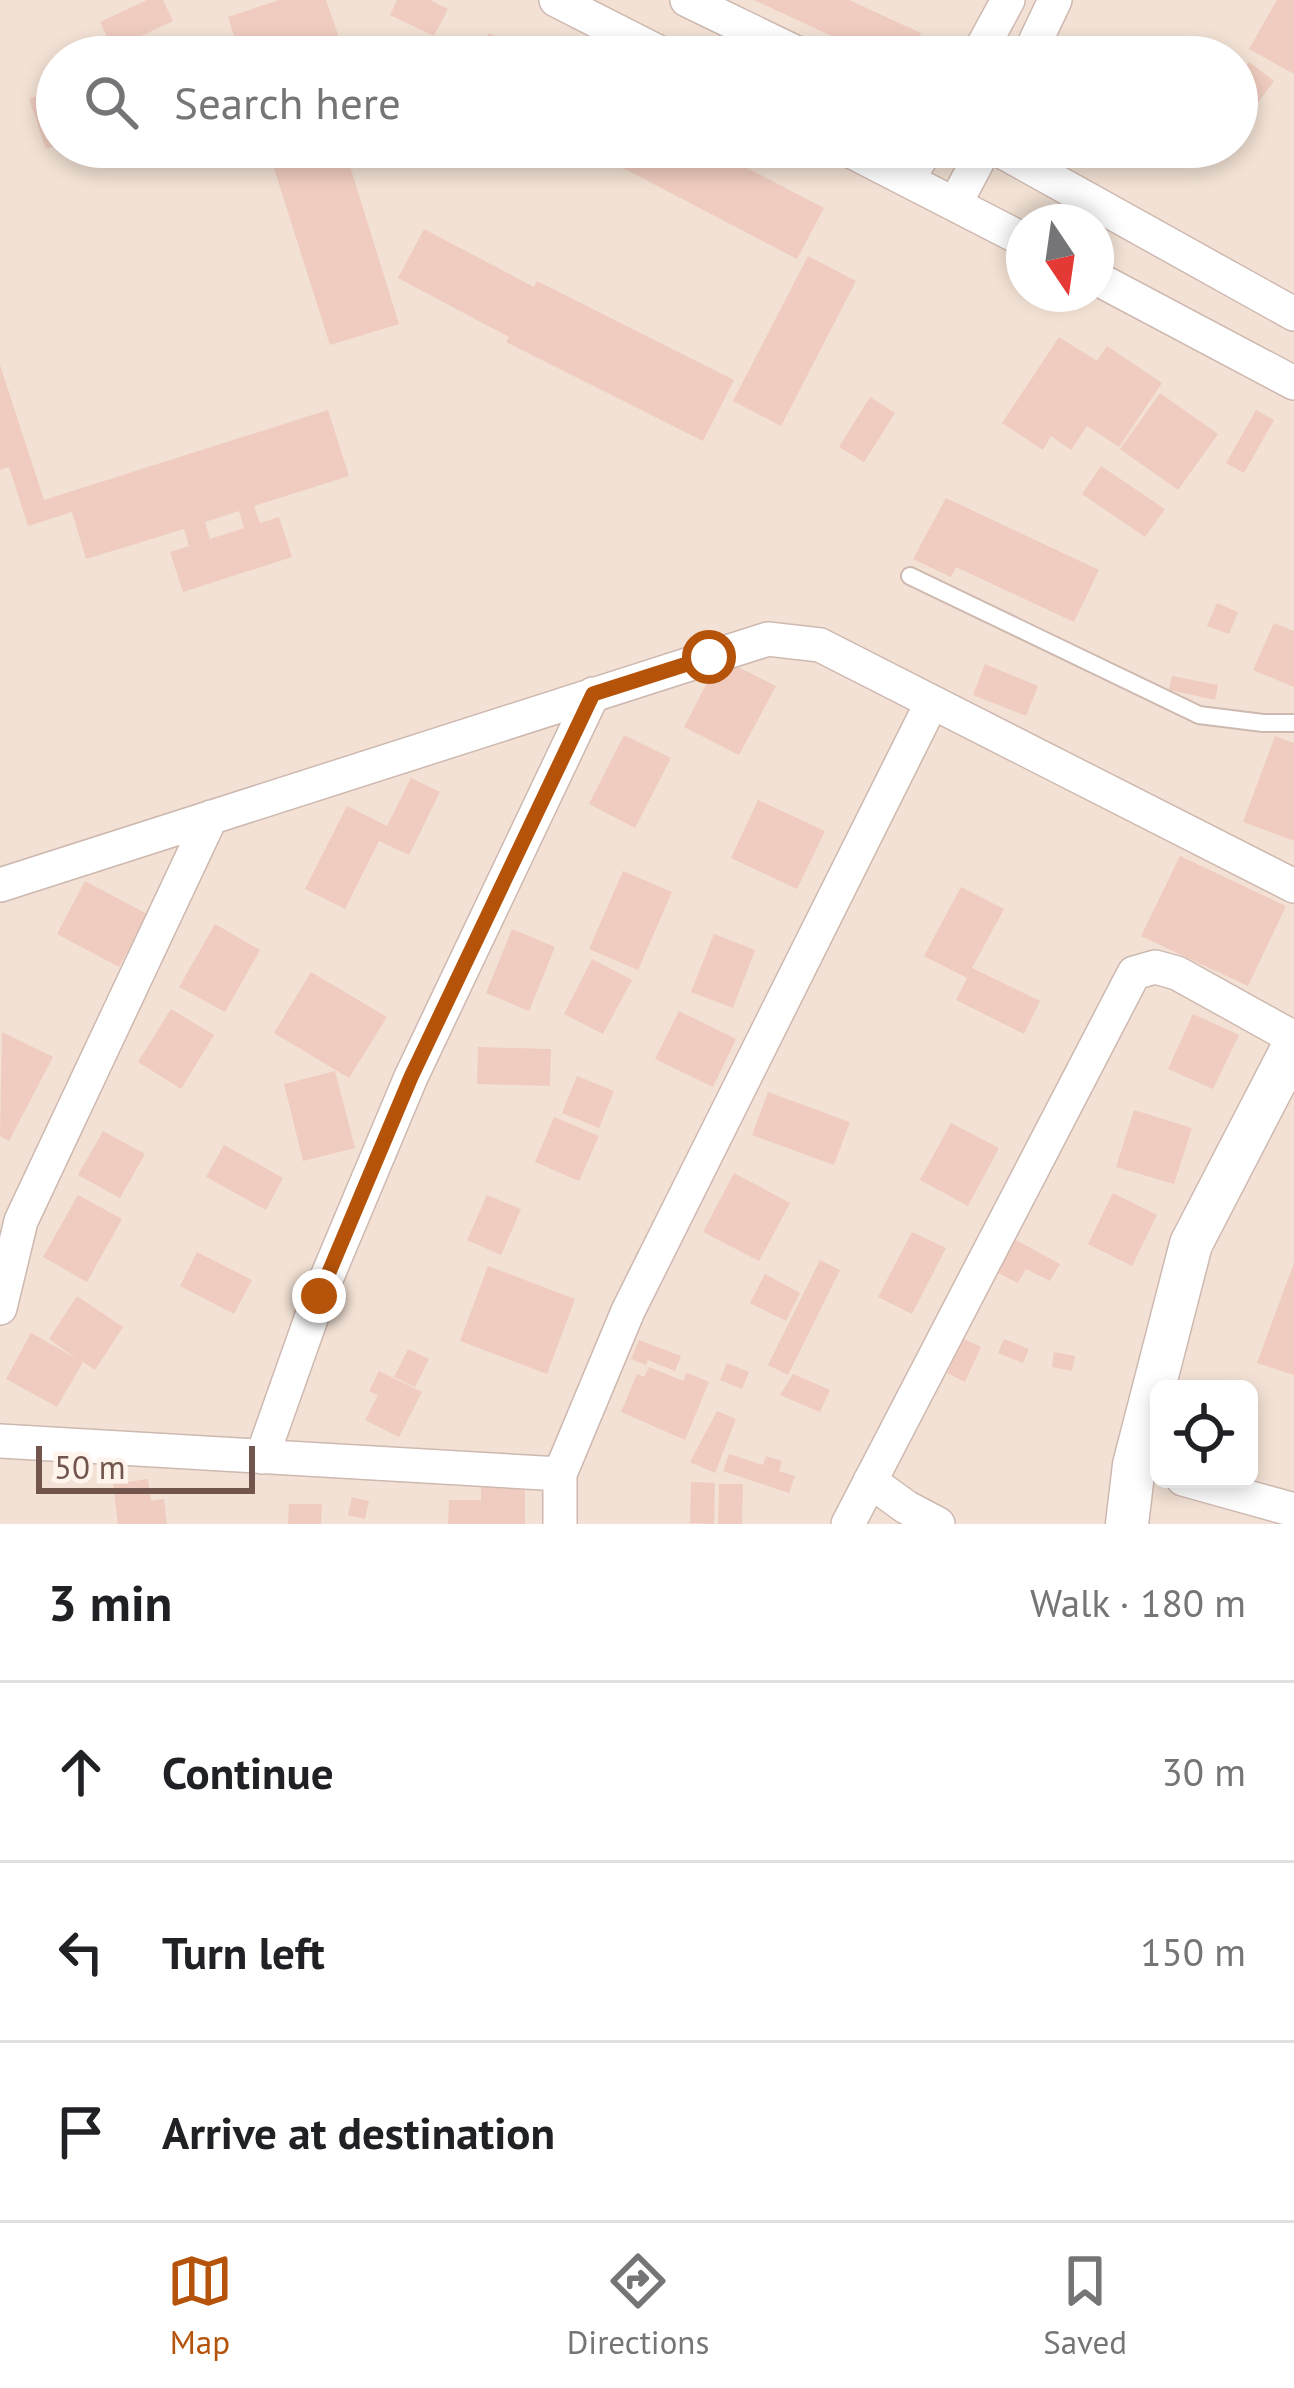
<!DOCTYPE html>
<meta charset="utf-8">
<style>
:root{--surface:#fff;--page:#f6f6f6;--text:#202124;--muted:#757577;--line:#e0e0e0;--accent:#b45309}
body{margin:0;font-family:"PT Sans",sans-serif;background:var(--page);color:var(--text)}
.controls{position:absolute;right:36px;bottom:36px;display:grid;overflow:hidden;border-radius:18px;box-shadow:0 6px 18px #0003}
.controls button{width:108px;height:108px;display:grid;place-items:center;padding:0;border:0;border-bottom:3px solid var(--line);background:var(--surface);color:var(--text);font:60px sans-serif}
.compass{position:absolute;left:1006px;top:204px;width:108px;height:108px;border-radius:50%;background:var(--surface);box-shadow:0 6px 18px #0003;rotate:167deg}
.scale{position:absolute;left:36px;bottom:30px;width:219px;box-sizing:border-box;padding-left:12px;border:6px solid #72554c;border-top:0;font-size:33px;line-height:42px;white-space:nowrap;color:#72554c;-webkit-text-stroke:9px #fef4ec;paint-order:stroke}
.stop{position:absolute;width:36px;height:36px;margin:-27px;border:9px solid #b45309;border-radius:50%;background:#fff}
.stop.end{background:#b45309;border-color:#fff;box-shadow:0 3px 12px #0008}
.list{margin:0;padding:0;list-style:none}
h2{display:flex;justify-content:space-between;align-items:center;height:156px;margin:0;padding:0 48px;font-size:51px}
h2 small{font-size:39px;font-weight:400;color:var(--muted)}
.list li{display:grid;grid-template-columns:78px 1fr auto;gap:36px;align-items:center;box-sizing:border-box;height:180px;padding:0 48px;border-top:3px solid var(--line)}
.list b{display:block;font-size:45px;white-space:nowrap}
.list em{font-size:39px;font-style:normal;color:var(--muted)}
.icon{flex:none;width:66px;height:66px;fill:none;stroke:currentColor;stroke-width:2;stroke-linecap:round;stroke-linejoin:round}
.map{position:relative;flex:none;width:1294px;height:1524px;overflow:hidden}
.search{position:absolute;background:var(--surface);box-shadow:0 6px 18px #0003;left:36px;right:36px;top:36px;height:132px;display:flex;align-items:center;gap:30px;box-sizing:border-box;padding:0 42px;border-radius:66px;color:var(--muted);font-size:45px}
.sheet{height:696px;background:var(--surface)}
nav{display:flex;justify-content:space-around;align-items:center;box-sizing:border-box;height:168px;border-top:3px solid var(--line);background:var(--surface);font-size:33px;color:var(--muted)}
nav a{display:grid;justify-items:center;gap:6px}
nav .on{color:var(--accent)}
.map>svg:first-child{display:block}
.residential{fill:#f2e1d4;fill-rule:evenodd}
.building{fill:#efccbf;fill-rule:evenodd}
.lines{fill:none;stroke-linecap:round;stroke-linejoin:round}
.service-casing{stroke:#ceb9b0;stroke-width:20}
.minor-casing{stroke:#ceb9b0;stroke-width:36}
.tertiary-casing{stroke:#ceb9b0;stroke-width:45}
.service{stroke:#fff;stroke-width:16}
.minor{stroke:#fff;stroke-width:33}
.tertiary{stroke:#fff;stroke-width:42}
.route{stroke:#b45309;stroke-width:15}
</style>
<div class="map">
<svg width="1294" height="1524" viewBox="0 0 1294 1524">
<rect width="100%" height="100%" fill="#fbf0e6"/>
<path class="residential" d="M 0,0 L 1294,0 L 1294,1524 L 0,1524 ZM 57,57 L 1237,57 L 1237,147 L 57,147 ZM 1024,222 L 1096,222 L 1096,294 L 1024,294 ZM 1159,1389 L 1249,1389 L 1249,1479 L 1159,1479 Z"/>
<path class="building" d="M 147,0 L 163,0 L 173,21 L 113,49 L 100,22 Z
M 279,0 L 326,0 L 345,55 L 241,57 L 228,17 Z
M 397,0 L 430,0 L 448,9 L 434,36 L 390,15 Z
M 754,0 L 849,0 L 921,33 L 910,57 L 877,57 Z
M 1277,0 L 1294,0 L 1294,74 L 1249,49 Z
M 489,33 L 535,57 L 476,57 Z
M 1249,62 L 1274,81 L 1237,130 L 1237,78 Z
M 57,89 L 57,145 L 46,149 L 29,99 Z
M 333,147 L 344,147 L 399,324 L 330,345 L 273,165 Z
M 583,147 L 707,147 L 824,208 L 797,259 Z
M 1166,147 L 1191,147 L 1178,165 L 1162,154 Z
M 424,229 L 534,287 L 537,281 L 734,380 L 703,441 L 506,342 L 509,337 L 398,278 Z
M 808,256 L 856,281 L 781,426 L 733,401 Z
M 1059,337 L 1097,361 L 1107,346 L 1162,383 L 1119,447 L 1087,426 L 1071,450 L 1051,436 L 1043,450 L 1002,423 Z
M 0,365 L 44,500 L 328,410 L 349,476 L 254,506 L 260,523 L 279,517 L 292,557 L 183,592 L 170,552 L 189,546 L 184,529 L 86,559 L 72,512 L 28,526 L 9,467 L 0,470 ZM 239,511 L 244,528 L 210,539 L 205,522 Z
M 1160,393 L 1218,434 L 1178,490 L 1120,449 Z
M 870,397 L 895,413 L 864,462 L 839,447 Z
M 1256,410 L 1274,420 L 1244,473 L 1226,463 Z
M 1101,466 L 1165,509 L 1145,537 L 1082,494 Z
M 946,498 L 1099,570 L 1074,622 L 956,567 L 951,577 L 913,559 Z
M 1217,603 L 1238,612 L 1229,634 L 1207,626 Z
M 1274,623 L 1294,631 L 1294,687 L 1253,670 Z
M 720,658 L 776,686 L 739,755 L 684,727 Z
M 985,664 L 1038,686 L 1026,716 L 973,695 Z
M 1172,676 L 1218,685 L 1215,700 L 1169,690 Z
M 624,735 L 671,758 L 635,828 L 589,804 Z
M 1275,736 L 1294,743 L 1294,841 L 1243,822 Z
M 411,778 L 440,792 L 409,855 L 379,841 L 345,909 L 305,889 L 347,806 L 387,826 Z
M 758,800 L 825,831 L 797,889 L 731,858 Z
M 1180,856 L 1286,906 L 1248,986 L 1141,936 Z
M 623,871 L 672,892 L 638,970 L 589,949 Z
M 85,881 L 147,914 L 119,967 L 57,934 Z
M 961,887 L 1004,909 L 972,968 L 1040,1001 L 1024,1034 L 956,1000 L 967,978 L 924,956 Z
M 215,924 L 260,950 L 225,1012 L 179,987 Z
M 512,929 L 555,947 L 529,1011 L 486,993 Z
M 714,934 L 755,950 L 733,1008 L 691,992 Z
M 592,959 L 632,980 L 603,1034 L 564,1014 Z
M 311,972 L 387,1017 L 349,1078 L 274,1033 Z
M 171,1009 L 214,1035 L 181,1089 L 138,1062 Z
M 679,1011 L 736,1039 L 713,1087 L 655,1059 Z
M 1193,1014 L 1239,1035 L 1213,1089 L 1168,1069 Z
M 2,1032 L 53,1057 L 9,1141 L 0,1136 Z
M 478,1047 L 551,1049 L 550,1086 L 477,1084 Z
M 335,1071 L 355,1148 L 303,1161 L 284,1084 Z
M 577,1076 L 614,1091 L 599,1128 L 562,1113 Z
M 768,1092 L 850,1122 L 834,1165 L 752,1135 Z
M 1134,1110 L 1192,1128 L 1174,1184 L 1116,1167 Z
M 554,1117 L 599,1136 L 579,1181 L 535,1162 Z
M 951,1123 L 999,1148 L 968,1206 L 920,1180 Z
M 103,1131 L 145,1154 L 120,1198 L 78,1175 Z
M 224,1145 L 283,1178 L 266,1210 L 206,1177 Z
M 734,1173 L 790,1203 L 759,1261 L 703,1232 Z
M 1113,1193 L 1157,1215 L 1132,1266 L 1088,1244 Z
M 78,1195 L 122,1219 L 87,1282 L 43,1257 Z
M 487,1195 L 521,1209 L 501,1255 L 467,1240 Z
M 912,1232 L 946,1248 L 912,1314 L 878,1297 Z
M 1014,1239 L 1060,1264 L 1050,1281 L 1026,1269 L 1018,1283 L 996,1272 Z
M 197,1252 L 252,1280 L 234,1314 L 180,1286 Z
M 820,1260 L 840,1270 L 788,1375 L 768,1365 Z
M 1294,1263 L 1294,1375 L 1257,1363 Z
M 488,1266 L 575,1299 L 547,1374 L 460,1341 Z
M 765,1274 L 800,1293 L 786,1321 L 750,1303 Z
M 77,1296 L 123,1327 L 95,1370 L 83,1362 L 57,1407 L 6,1379 L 31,1333 L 77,1359 L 49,1339 Z
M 964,1339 L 981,1347 L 965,1382 L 947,1373 Z
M 1004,1339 L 1029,1349 L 1023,1363 L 998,1353 Z
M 639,1340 L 681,1356 L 675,1371 L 648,1360 L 646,1365 L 631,1359 Z
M 408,1349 L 429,1359 L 415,1387 L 394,1377 Z
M 1054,1352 L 1075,1356 L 1072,1371 L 1052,1367 Z
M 727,1363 L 749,1372 L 742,1389 L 720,1380 Z
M 649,1367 L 683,1381 L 687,1373 L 709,1382 L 685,1440 L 621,1412 L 637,1374 L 644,1377 Z
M 379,1371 L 422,1392 L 399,1437 L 365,1420 L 378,1395 L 369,1391 Z
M 793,1374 L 830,1390 L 820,1412 L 780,1395 Z
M 717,1411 L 736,1419 L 715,1473 L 690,1462 Z
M 729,1454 L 763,1465 L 766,1456 L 782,1461 L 779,1471 L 795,1476 L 789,1493 L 723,1471 Z
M 148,1479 L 151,1501 L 164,1499 L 167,1524 L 118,1524 L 113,1484 Z
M 691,1482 L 715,1483 L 714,1524 L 690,1523 Z
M 719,1484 L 743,1484 L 742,1524 L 718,1524 Z
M 481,1485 L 525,1485 L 525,1524 L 448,1524 L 449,1500 L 481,1500 Z
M 352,1497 L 369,1501 L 365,1519 L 348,1515 Z
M 289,1504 L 322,1504 L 321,1524 L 288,1524 Z"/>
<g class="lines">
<g class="service-casing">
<path id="service" d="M 910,576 L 1199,715 L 1263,723 L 1294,723"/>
</g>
<g class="minor-casing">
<path id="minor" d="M 556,0 L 668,57
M 687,0 L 805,57
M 977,57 L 1008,0
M 1028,57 L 1055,0
M 843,147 L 1024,240
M 994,147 L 1294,314
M 908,180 L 927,147
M 955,204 L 985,147
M 1096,278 L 1294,383
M 0,885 L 768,639 L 820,645 L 1294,886
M 0,1308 L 21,1221 L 211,817
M 0,1441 L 560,1474 L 560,1524
M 262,1457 L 319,1296 L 411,1077 L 593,694
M 560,1474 L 628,1311 L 932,702
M 1183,1479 L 1294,1510
M 870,1481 L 906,1507 L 938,1524
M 848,1524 L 1134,973 L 1155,967 L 1177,973 L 1294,1038"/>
</g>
<g class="tertiary-casing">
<path id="tertiary" d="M 1127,1524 L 1134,1465 L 1191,1244 L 1294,1045"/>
</g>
<use href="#service" class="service"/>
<use href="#minor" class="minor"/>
<use href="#tertiary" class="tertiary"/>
</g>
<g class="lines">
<path class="route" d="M 319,1296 L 411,1077 L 593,694 L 709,657"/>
</g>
</svg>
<div class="controls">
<button><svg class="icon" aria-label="locate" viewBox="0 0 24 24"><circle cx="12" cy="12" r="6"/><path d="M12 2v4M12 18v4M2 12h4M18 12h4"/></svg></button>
</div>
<svg class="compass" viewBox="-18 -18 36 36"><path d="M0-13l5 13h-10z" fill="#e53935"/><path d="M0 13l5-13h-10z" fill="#757577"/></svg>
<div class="scale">50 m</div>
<div class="stop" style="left:709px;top:657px"></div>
<div class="stop end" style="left:319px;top:1296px"></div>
<div class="search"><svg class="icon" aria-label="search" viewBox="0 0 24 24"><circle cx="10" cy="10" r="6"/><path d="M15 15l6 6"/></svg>Search here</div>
</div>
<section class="sheet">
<h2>3 min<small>Walk · 180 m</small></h2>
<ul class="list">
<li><svg class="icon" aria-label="ahead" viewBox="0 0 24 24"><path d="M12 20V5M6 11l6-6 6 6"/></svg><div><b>Continue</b></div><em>30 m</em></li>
<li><svg class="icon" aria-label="left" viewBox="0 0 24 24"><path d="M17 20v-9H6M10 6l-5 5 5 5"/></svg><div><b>Turn left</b></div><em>150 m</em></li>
<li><svg class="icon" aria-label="arrive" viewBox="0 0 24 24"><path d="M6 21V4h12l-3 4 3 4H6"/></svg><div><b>Arrive at destination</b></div></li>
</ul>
</section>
<nav>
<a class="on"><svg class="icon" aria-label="map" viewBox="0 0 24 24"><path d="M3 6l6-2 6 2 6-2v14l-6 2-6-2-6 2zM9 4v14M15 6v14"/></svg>Map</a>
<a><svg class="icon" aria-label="directions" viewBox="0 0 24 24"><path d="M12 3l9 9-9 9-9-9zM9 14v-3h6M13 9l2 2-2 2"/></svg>Directions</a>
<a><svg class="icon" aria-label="saved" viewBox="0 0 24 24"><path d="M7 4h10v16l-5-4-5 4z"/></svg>Saved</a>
</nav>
